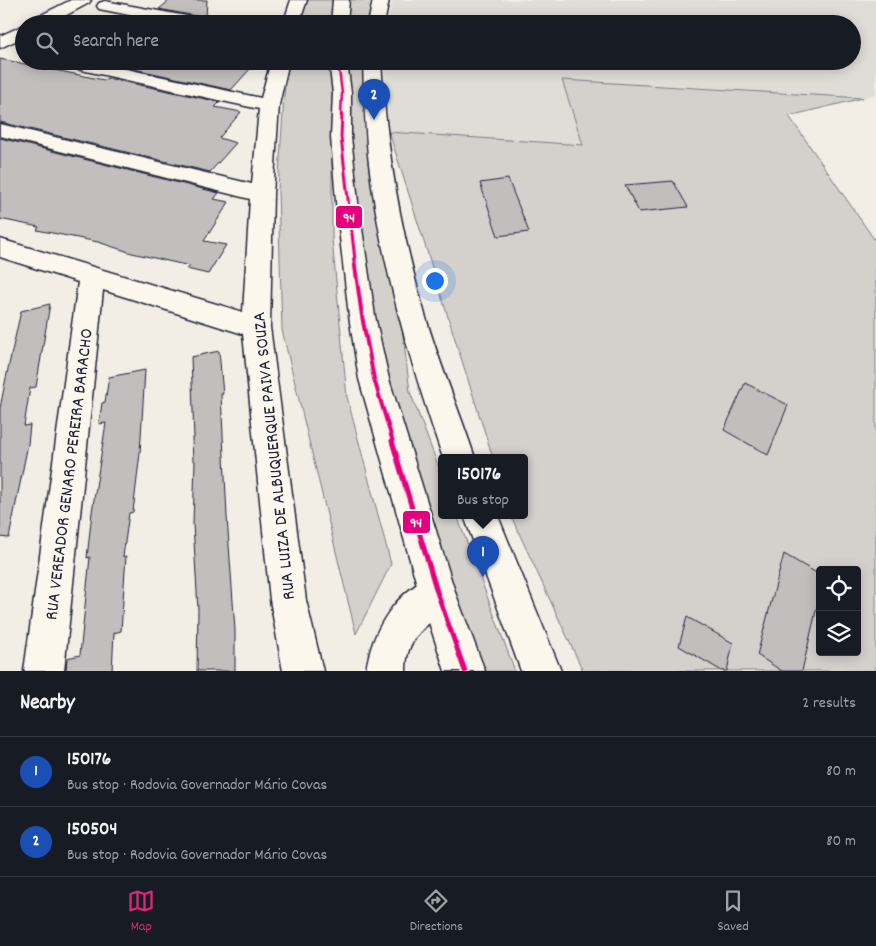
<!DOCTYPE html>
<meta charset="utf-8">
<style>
:root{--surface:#171b24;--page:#242831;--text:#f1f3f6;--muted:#9ea1a6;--line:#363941;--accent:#db2777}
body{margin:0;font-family:Dekko,sans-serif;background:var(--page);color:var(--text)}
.controls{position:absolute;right:15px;bottom:15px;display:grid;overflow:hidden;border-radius:5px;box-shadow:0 2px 12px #0003}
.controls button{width:45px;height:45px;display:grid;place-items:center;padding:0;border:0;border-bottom:1px solid var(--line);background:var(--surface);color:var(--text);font:25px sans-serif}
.you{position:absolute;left:434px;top:280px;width:18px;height:18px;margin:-12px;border:4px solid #fff;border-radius:50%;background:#1a73e8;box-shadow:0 0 0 8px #1a73e833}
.badge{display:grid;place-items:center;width:32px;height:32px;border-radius:50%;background:var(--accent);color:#fff;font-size:16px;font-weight:700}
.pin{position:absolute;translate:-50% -41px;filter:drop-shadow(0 1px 2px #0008)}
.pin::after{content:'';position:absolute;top:26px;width:18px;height:15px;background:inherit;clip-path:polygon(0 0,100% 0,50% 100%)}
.popup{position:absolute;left:438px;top:454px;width:90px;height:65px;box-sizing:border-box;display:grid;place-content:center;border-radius:5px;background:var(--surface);filter:drop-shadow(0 1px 4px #0005);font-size:16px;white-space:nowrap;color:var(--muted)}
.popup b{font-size:19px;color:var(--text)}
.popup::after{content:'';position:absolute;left:50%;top:100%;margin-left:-10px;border:10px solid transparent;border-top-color:var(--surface)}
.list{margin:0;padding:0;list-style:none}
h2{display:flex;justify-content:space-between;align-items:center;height:65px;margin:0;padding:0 20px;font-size:21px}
h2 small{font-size:16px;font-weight:400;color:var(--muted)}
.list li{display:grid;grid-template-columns:32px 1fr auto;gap:15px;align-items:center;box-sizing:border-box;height:70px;padding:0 20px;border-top:1px solid var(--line)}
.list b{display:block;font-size:19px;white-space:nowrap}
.list p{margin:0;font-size:16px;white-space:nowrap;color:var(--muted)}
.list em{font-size:16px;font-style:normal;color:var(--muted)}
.icon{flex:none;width:28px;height:28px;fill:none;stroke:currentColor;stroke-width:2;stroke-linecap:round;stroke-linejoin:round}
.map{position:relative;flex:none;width:876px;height:671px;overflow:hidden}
.search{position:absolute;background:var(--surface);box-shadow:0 2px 12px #0003;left:15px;right:15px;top:15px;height:55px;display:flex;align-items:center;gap:12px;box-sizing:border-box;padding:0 18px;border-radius:28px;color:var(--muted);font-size:19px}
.sheet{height:205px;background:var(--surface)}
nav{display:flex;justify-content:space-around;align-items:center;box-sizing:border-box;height:70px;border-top:1px solid var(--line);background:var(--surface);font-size:14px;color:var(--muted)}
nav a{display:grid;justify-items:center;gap:2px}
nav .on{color:var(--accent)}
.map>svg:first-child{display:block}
.built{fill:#e0dcd6}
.green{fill:#d4d1cc;stroke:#7b7a84;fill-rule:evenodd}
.building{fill:#c2bebe;stroke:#22223b}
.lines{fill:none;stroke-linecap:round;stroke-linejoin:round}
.minor-casing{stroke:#22223b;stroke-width:3}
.highway-casing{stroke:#22223b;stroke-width:3}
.minor{fill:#fbf7ec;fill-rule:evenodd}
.highway{fill:#fbf7ec;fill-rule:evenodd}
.bus-1-far3-casing{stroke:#fbf7ec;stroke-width:5}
.bus-1-far2-casing{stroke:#fbf7ec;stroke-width:6}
.bus-1-far1-casing{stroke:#fbf7ec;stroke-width:8}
.bus-1-casing{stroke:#fbf7ec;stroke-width:9}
.bus-1-far3{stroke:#e5007d;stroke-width:2.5}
.bus-1-far2{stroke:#e5007d;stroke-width:3}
.bus-1-far1{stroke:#e5007d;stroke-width:4}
.bus-1{stroke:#e5007d;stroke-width:5}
.labels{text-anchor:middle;stroke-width:4.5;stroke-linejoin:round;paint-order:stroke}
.street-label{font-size:18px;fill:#22223b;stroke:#fbf7ec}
.line-badge{stroke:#fbf7ec;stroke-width:2}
.badge-label{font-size:14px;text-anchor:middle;font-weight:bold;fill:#fff}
</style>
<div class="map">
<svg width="876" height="671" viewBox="0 0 876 671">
<rect width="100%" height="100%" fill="#f2eee5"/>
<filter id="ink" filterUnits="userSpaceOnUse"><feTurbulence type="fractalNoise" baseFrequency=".02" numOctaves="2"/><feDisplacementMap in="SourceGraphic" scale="10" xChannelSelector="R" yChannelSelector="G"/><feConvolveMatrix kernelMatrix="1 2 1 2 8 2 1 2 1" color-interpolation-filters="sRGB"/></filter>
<g filter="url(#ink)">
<path class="built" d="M 393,0 L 876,0 L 876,94 L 863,98 L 563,81 L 584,145 L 389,132 L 384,61 L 852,61 L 852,24 L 387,24 Z"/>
<path class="green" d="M 306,0 L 332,0 L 332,24 L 300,24 Z
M 346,0 L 383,0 L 379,24 L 345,24 Z
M 290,61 L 332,61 L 332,239 L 347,397 L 391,564 L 356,634 L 282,330 L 278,189 L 285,81 Z
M 343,61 L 374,61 L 389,221 L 410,392 L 442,476 L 442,516 L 457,516 L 515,671 L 459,671 L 355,264 Z
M 562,80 L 863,98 L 789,116 L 876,242 L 876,671 L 583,671 L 511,516 L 524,516 L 524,458 L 493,458 L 389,132 L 583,145 ZM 820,570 L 857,570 L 857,652 L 820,652 Z"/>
<path class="building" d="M 170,0 L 207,0 L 206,18 L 159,9 Z
M 0,59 L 104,80 L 107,78 L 220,102 L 215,107 L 241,112 L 219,138 L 236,143 L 210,172 L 0,122 Z
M 126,61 L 203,61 L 250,69 L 231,90 L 120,66 Z
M 0,138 L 219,193 L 214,199 L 229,202 L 204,241 L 226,245 L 208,274 L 187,269 L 190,266 L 132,253 L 98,242 L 37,230 L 39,227 L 0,219 Z
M 508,179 L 529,232 L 498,236 L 480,183 Z
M 673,181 L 688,207 L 639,212 L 625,185 Z
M 50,304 L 36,387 L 30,388 L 24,426 L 30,425 L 28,444 L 9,538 L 0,537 L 0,408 L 6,378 L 21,311 Z
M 219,351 L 223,394 L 221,394 L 227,517 L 235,630 L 235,671 L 197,671 L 198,610 L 193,524 L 195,461 L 193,461 L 192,438 L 194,438 L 191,357 Z
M 145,370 L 140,453 L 133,512 L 129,513 L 123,557 L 126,556 L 121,631 L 114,633 L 112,671 L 66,671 L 67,658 L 80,655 L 90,557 L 87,558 L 92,512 L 106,423 L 99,424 L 102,403 L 105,402 L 109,377 Z
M 745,383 L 788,405 L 768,455 L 724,430 Z
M 784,554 L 820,575 L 820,594 L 802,671 L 782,671 L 757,655 Z
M 687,617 L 733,643 L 727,671 L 722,671 L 679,646 Z"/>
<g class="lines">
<g class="minor-casing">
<path id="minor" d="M 71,0 L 91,0 L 89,3 L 50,24 L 29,24 L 31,20 Z
M 291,0 L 307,0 L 299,24 L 283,24 Z
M 105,1 L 202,19 L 208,20 L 210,24 L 174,24 L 99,9 L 97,6 L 99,3 Z
M 24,25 L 24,37 L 0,48 L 0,36 Z
M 54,61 L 89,61 L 261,98 L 271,61 L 289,61 L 279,105 L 273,194 L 270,327 L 306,600 L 323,671 L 283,671 L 270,600 L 243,334 L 103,290 L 64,671 L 24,671 L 78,282 L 0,257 L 0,239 L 243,312 L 250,199 L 0,136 L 0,124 L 252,184 L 259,109 L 63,66 L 57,65 Z
M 437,574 L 450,579 L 455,592 C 445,617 419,625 410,647 C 407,654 406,663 406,671 L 366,671 C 372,629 396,590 437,574 Z"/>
</g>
<g class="highway-casing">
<path id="highway" d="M 333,0 L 349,0 L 347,24 L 331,24 Z
M 373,0 L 389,0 L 384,24 L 368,24 Z
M 329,61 L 347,61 L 351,93 L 351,137 L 358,202 L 375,316 L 389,379 L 455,592 L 485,671 L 445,671 L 419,592 L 359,379 L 349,316 L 336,202 L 331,137 L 333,93 Z
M 363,61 L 381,61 C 386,147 400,229 424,311 C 438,361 459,409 475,458 L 443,458 C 410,362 381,265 369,164 C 365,130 364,95 363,61 Z
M 464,516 L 498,516 L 561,671 L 521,671 Z"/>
</g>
<use href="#minor" class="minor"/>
<use href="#highway" class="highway"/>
<g class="bus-1-far3-casing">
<path id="bus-1-far3" d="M 338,61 L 342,93 L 341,116"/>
</g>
<g class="bus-1-far2-casing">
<path id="bus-1-far2" d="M 342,114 L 341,137 L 355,260"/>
</g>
<g class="bus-1-far1-casing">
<path id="bus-1-far1" d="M 354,259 L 362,316 L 374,379 L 393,442"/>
</g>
<g class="bus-1-casing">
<path id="bus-1" d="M 392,441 L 437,592 L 465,671"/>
</g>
<use href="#bus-1-far3" class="bus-1-far3"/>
<use href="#bus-1-far2" class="bus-1-far2"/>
<use href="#bus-1-far1" class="bus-1-far1"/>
<use href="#bus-1" class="bus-1"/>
</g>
</g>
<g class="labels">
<g class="street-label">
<text transform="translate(273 456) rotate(-96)" y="6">RUA LUIZA DE ALBUQUERQUE PAIVA SOUZA</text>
<text transform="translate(68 474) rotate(-83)" y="6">RUA VEREADOR GENARO PEREIRA BARACHO</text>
</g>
</g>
<g class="line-badge">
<rect x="335" y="205" width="28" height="24" rx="5" fill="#e5007d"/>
<rect x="402" y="510" width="29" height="24" rx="5" fill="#e5007d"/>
</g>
<g class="badge-label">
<text x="349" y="222">94</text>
<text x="416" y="527">94</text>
</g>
</svg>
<div class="controls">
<button><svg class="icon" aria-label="locate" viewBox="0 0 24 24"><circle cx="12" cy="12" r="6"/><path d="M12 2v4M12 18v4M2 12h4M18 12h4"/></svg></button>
<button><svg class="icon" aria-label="layers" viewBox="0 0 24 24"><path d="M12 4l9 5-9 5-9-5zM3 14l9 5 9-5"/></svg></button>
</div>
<div class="you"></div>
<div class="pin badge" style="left:483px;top:577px;background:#1a4fb4">1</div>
<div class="popup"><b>150176</b>Bus stop</div>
<div class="pin badge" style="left:374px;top:120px;background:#1a4fb4">2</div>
<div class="search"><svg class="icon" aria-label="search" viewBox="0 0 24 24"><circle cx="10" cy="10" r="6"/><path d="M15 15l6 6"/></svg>Search here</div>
</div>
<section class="sheet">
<h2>Nearby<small>2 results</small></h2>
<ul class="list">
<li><span class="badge" style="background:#1a4fb4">1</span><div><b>150176</b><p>Bus stop · Rodovia Governador Mário Covas</p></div><em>80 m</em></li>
<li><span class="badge" style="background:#1a4fb4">2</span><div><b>150504</b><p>Bus stop · Rodovia Governador Mário Covas</p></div><em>80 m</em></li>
</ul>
</section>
<nav>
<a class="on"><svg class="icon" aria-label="map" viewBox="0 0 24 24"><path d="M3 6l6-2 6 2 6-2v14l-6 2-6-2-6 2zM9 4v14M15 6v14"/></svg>Map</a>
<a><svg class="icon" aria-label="directions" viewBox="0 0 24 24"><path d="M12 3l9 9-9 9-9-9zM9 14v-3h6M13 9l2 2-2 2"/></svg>Directions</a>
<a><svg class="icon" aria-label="saved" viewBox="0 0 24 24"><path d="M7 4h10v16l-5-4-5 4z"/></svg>Saved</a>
</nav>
